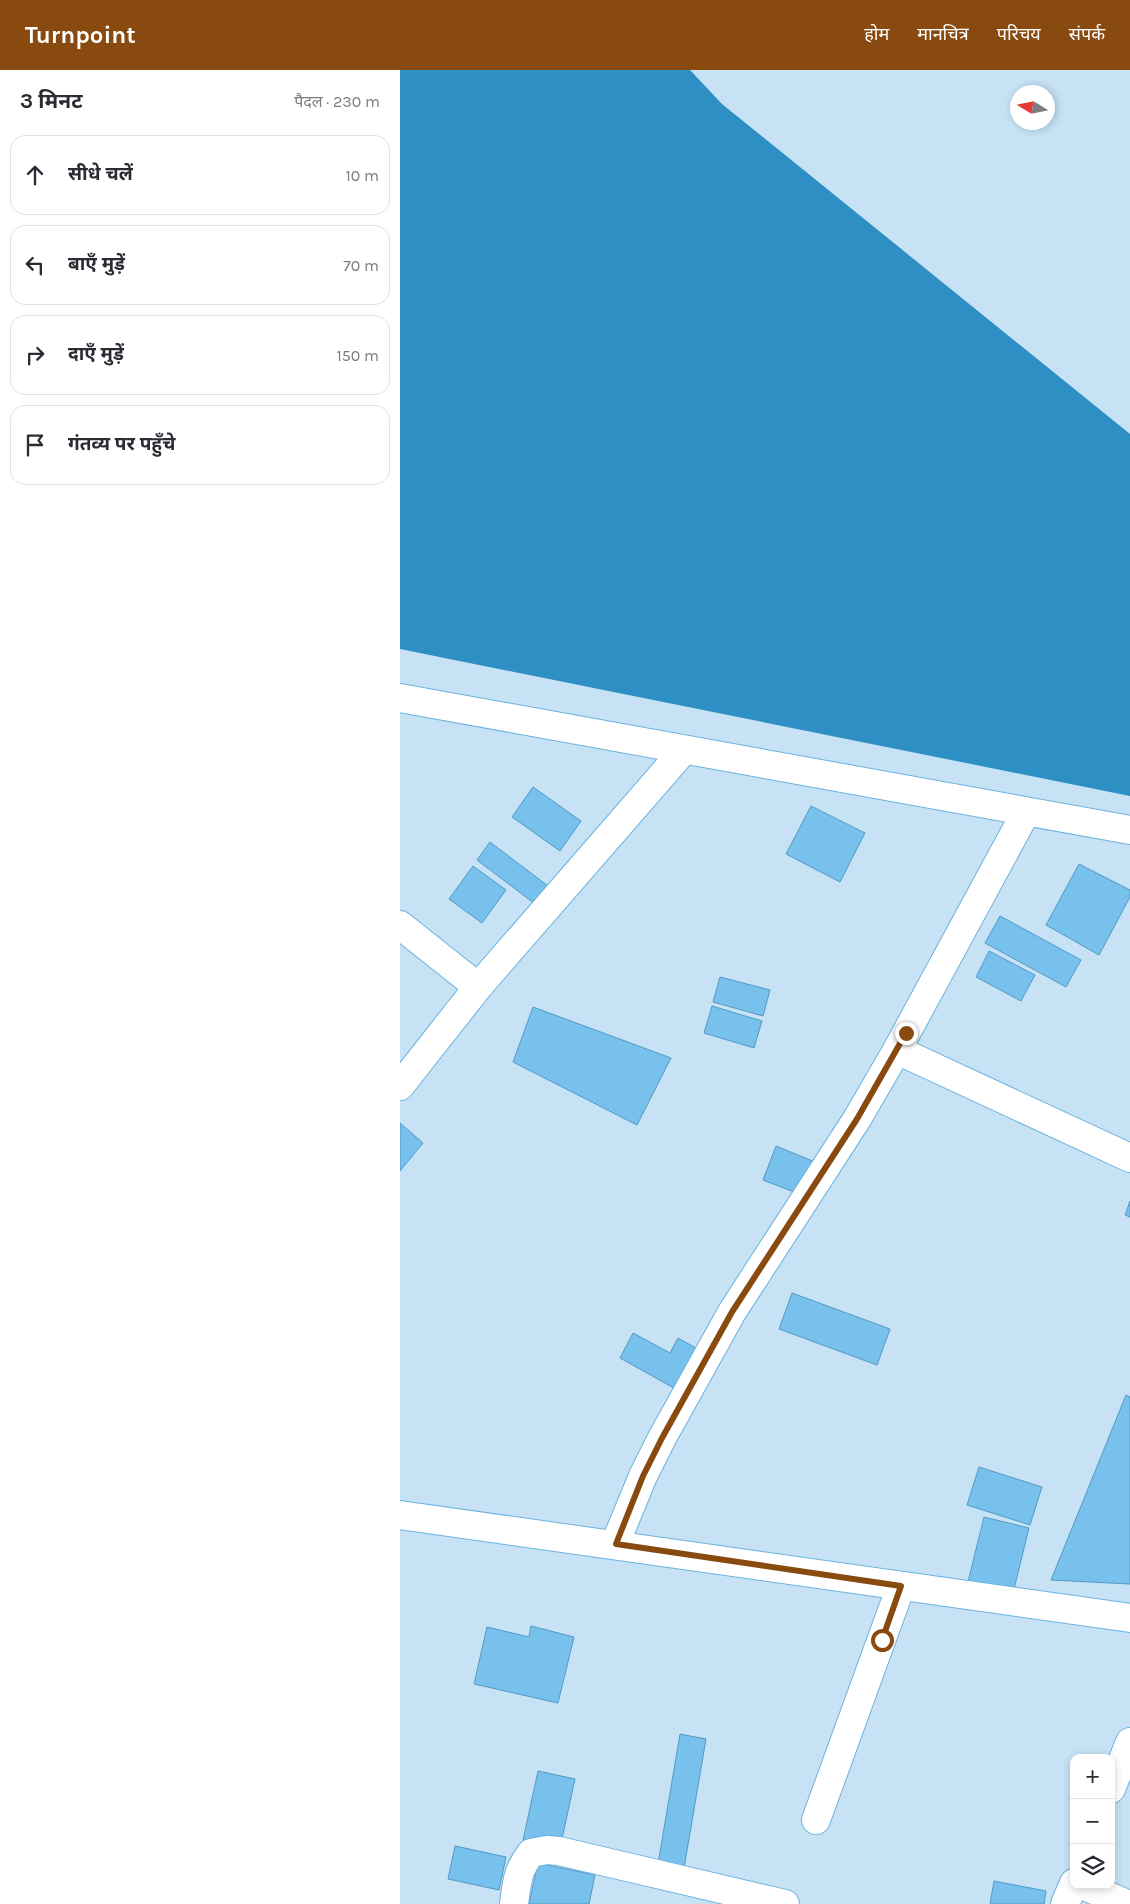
<!DOCTYPE html>
<html lang="hi">
<meta charset="utf-8">
<style>
:root{--surface:#fff;--page:#f2f2f3;--text:#2b2b33;--muted:#7c7c81;--line:#e1e1e2;--accent:#894a0f}
body{margin:0;font-family:Karla,"Noto Sans Devanagari",sans-serif;background:var(--page);color:var(--text)}
.controls{position:absolute;right:15px;bottom:15px;display:grid;overflow:hidden;border-radius:10px;box-shadow:0 2px 8px #0003}
.controls button{width:45px;height:45px;display:grid;place-items:center;padding:0;border:0;border-bottom:1px solid var(--line);background:var(--surface);color:var(--text);font:25px sans-serif}
.compass{position:absolute;left:610px;top:15px;width:45px;height:45px;border-radius:50%;background:var(--surface);box-shadow:0 2px 8px #0003;rotate:280deg}
.stop{position:absolute;width:15px;height:15px;margin:-11px;border:4px solid #894a0f;border-radius:50%;background:#fff}
.stop.end{background:#894a0f;border-color:#fff;box-shadow:0 1px 5px #0008}
.list{margin:0;padding:0;list-style:none}
h2{display:flex;justify-content:space-between;align-items:center;height:65px;margin:0;padding:0 20px;font-size:21px}
h2 small{font-size:16px;font-weight:400;color:var(--muted)}
.list li{display:grid;grid-template-columns:32px 1fr auto;gap:15px;align-items:center;box-sizing:border-box;height:80px;margin:0 10px 10px;padding:0 10px;border:1px solid var(--line);border-radius:15px}
.list b{display:block;font-size:19px;white-space:nowrap}
.list em{font-size:16px;font-style:normal;color:var(--muted)}
.icon{flex:none;width:28px;height:28px;fill:none;stroke:currentColor;stroke-width:2;stroke-linecap:round;stroke-linejoin:round}
.map{position:relative;flex:none;width:730px;height:1834px;overflow:hidden}
header{display:flex;align-items:center;gap:30px;box-sizing:border-box;height:70px;padding:0 25px;background:var(--accent);color:#fff}
header strong{font-size:24px}
nav{display:flex;gap:28px;margin-inline-start:auto;font-size:18px}
main{display:flex}
aside{flex:1;background:var(--surface)}
.map>svg:first-child{display:block}
.water{fill:#2d8fc3}
.building{fill:#78c1ed;stroke:#529ac4}
.lines{fill:none;stroke-linecap:round;stroke-linejoin:round}
.minor-casing{stroke:#6bb3df;stroke-width:30}
.minor{stroke:#fff;stroke-width:28}
.route{stroke:#894a0f;stroke-width:6}
</style>
<header>
<strong>Turnpoint</strong>
<nav><a>होम</a><a>मानचित्र</a><a>परिचय</a><a>संपर्क</a></nav>
</header>
<main>
<aside>
<h2>3 मिनट<small>पैदल · 230 m</small></h2>
<ul class="list">
<li><svg class="icon" aria-label="ahead" viewBox="0 0 24 24"><path d="M12 20V5M6 11l6-6 6 6"/></svg><div><b>सीधे चलें</b></div><em>10 m</em></li>
<li><svg class="icon" aria-label="left" viewBox="0 0 24 24"><path d="M17 20v-9H6M10 6l-5 5 5 5"/></svg><div><b>बाएँ मुड़ें</b></div><em>70 m</em></li>
<li><svg class="icon" aria-label="right" viewBox="0 0 24 24"><path d="M7 20v-9h11M14 6l5 5-5 5"/></svg><div><b>दाएँ मुड़ें</b></div><em>150 m</em></li>
<li><svg class="icon" aria-label="arrive" viewBox="0 0 24 24"><path d="M6 21V4h12l-3 4 3 4H6"/></svg><div><b>गंतव्य पर पहुँचे</b></div></li>
</ul>
</aside>
<div class="map">
<svg width="730" height="1834" viewBox="0 0 730 1834">
<rect width="100%" height="100%" fill="#c6e2f4"/>
<path class="water" d="M 0,0 L 290,0 L 322,34 L 730,364 L 730,726 L 0,579 Z"/>
<path class="building" d="M 133,717 L 181,751 L 160,781 L 112,747 Z
M 411,736 L 465,763 L 440,812 L 386,784 Z
M 90,772 L 152,819 L 139,837 L 77,790 Z
M 679,794 L 730,820 L 730,827 L 699,885 L 646,855 Z
M 73,796 L 106,820 L 82,853 L 49,829 Z
M 600,846 L 681,890 L 666,917 L 585,873 Z
M 589,881 L 635,905 L 621,931 L 576,907 Z
M 320,907 L 370,920 L 363,946 L 313,932 Z
M 312,936 L 362,951 L 354,978 L 304,963 Z
M 133,937 L 271,988 L 237,1055 L 113,992 Z
M 0,1053 L 23,1073 L 0,1101 Z
M 376,1076 L 415,1092 L 402,1125 L 363,1110 Z
M 730,1131 L 730,1147 L 725,1145 Z
M 392,1223 L 490,1259 L 477,1295 L 379,1259 Z
M 233,1263 L 270,1283 L 278,1268 L 303,1282 L 281,1322 L 220,1288 Z
M 726,1325 L 730,1327 L 730,1514 L 651,1510 Z
M 579,1397 L 642,1417 L 630,1455 L 567,1435 Z
M 584,1447 L 629,1458 L 613,1523 L 568,1512 Z
M 131,1556 L 174,1567 L 158,1633 L 74,1614 L 87,1557 L 129,1567 Z
M 280,1664 L 306,1669 L 283,1804 L 257,1800 Z
M 138,1701 L 175,1709 L 160,1778 L 123,1770 Z
M 55,1776 L 106,1787 L 99,1820 L 48,1809 Z
M 138,1793 L 195,1805 L 189,1834 L 129,1834 Z
M 594,1811 L 646,1821 L 644,1834 L 590,1834 Z"/>
<g class="lines">
<g class="minor-casing">
<path id="minor" d="M 0,628 L 730,760
M 0,855 L 78,917
M 497,980 L 730,1088
M 0,1016 L 78,917 L 284,680
M 0,1445 L 730,1548
M 215,1474 L 243,1406 L 262,1368 L 332,1242 L 457,1049 L 497,980 L 626,742
M 711,1719 L 730,1672
M 416,1750 L 501,1516
M 682,1815 L 727,1834
M 114,1834 C 117,1812 117,1801 131,1783 L 147,1780 L 159,1781 L 385,1834
M 665,1834 L 674,1813"/>
</g>
<use href="#minor" class="minor"/>
</g>
<g class="lines">
<path class="route" d="M 482,1570 L 501,1516 L 216,1474 L 243,1406 L 262,1368 L 332,1242 L 457,1049 L 506,963"/>
</g>
</svg>
<div class="controls">
<button>+</button>
<button>−</button>
<button><svg class="icon" aria-label="layers" viewBox="0 0 24 24"><path d="M12 4l9 5-9 5-9-5zM3 14l9 5 9-5"/></svg></button>
</div>
<svg class="compass" viewBox="-18 -18 36 36"><path d="M0-13l5 13h-10z" fill="#e53935"/><path d="M0 13l5-13h-10z" fill="#7c7c81"/></svg>
<div class="stop" style="left:482px;top:1570px"></div>
<div class="stop end" style="left:506px;top:963px"></div>
</div>
</main>
